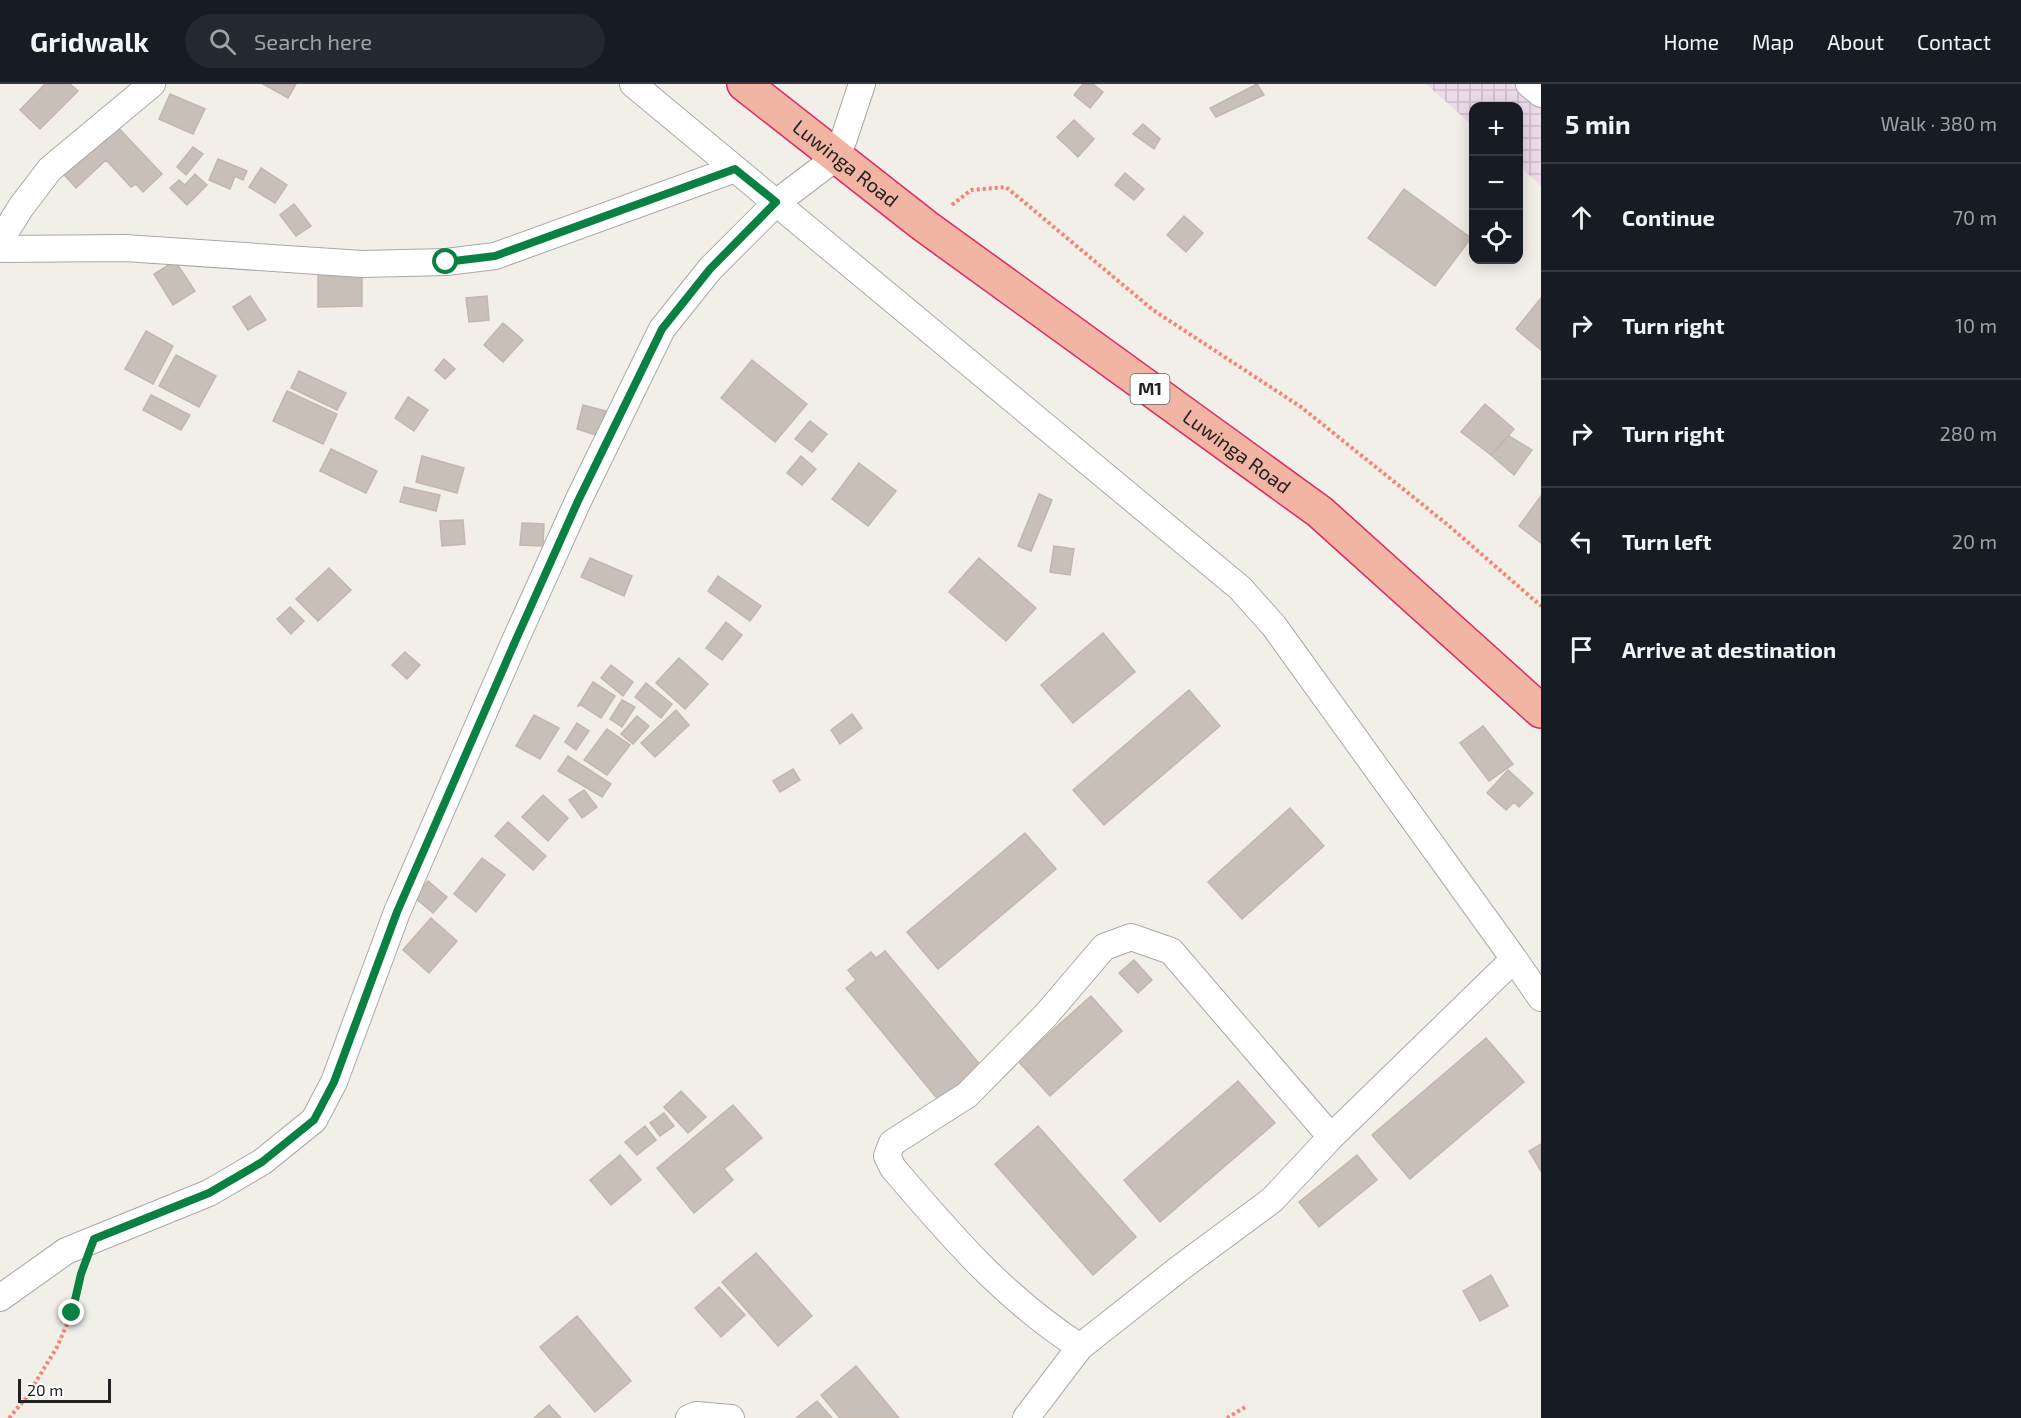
<!DOCTYPE html>
<meta charset="utf-8">
<style>
:root{--surface:#171b24;--page:#242831;--text:#f1f3f6;--muted:#9ea1a6;--line:#363941}
body{margin:0;font-family:"Exo 2",sans-serif;background:var(--page);color:var(--text)}
.controls{position:absolute;right:18px;top:18px;display:grid;overflow:hidden;border-radius:12px;box-shadow:0 3px 15px #0003}
.controls button{width:54px;height:54px;display:grid;place-items:center;padding:0;border:0;border-bottom:2px solid var(--line);background:var(--surface);color:var(--text);font:30px sans-serif}
.scale{position:absolute;left:18px;bottom:15px;width:93px;box-sizing:border-box;padding-left:6px;border:3px solid #222;border-top:0;font-size:16px;line-height:21px;white-space:nowrap;color:#222;-webkit-text-stroke:4px #fff;paint-order:stroke}
.stop{position:absolute;width:18px;height:18px;margin:-14px;border:4px solid #0b8043;border-radius:50%;background:#fff}
.stop.end{background:#0b8043;border-color:#fff;box-shadow:0 2px 6px #0008}
.list{margin:0;padding:0;list-style:none}
h2{display:flex;justify-content:space-between;align-items:center;height:78px;margin:0;padding:0 24px;font-size:26px}
h2 small{font-size:20px;font-weight:400;color:var(--muted)}
.list li{display:grid;grid-template-columns:39px 1fr auto;gap:18px;align-items:center;box-sizing:border-box;height:108px;padding:0 24px;border-top:2px solid var(--line)}
.list b{display:block;font-size:22px;white-space:nowrap}
.list em{font-size:20px;font-style:normal;color:var(--muted)}
.icon{flex:none;width:33px;height:33px;fill:none;stroke:currentColor;stroke-width:2;stroke-linecap:round;stroke-linejoin:round}
.map{position:relative;flex:none;width:1541px;height:1334px;overflow:hidden}
header{display:flex;align-items:center;gap:36px;box-sizing:border-box;height:84px;padding:0 30px;background:var(--surface);border-bottom:2px solid var(--line)}
header strong{font-size:28px}
nav{display:flex;gap:33px;margin-inline-start:auto;font-size:21px}
.search{width:420px;height:54px;background:var(--page);display:flex;align-items:center;gap:15px;box-sizing:border-box;padding:0 21px;border-radius:33px;color:var(--muted);font-size:22px}
main{display:flex}
aside{flex:1;background:var(--surface)}
.map>svg:first-child{display:block}
.industrial{fill:url(#industrial-grid)}
.building{fill:#c7bfb8;stroke:#c4b6ab;stroke-width:1.5}
.lines{fill:none;stroke-linecap:round;stroke-linejoin:round}
.minor-casing{stroke:#a9a9a9;stroke-width:28}
.trunk-casing{stroke:#dc2a67;stroke-width:36}
.path{stroke:#fa8072;stroke-width:4;stroke-dasharray:3 3;stroke-linecap:butt}
.minor{stroke:#fff;stroke-width:26}
.trunk{stroke:#f2b4a3;stroke-width:33}
.route{stroke:#0b8043;stroke-width:8}
.labels{text-anchor:middle;stroke-width:4.5;stroke-linejoin:round;paint-order:stroke}
.shield{fill:#fff;stroke:#646464;stroke-width:1.5}
.shield-label{font-size:18px;font-weight:bold;fill:#222}
.street-label{font-size:20px;fill:#222;stroke:#fff}
</style>
<header>
<strong>Gridwalk</strong>
<div class="search"><svg class="icon" aria-label="search" viewBox="0 0 24 24"><circle cx="10" cy="10" r="6"/><path d="M15 15l6 6"/></svg>Search here</div>
<nav><a>Home</a><a>Map</a><a>About</a><a>Contact</a></nav>
</header>
<main>
<div class="map">
<svg width="1541" height="1334" viewBox="0 0 1541 1334">
<defs>
<pattern id="industrial-grid" width="8" height="8" patternUnits="userSpaceOnUse" patternTransform="scale(1.5)"><rect width="8" height="8" fill="#ebdbe8"/><path d="M0 4h8M4 0v8" fill="none" stroke="#c9bcc7"/></pattern>
</defs>
<rect width="100%" height="100%" fill="#f2efe9"/>
<path class="industrial" d="M 1426,0 L 1541,0 L 1541,102 L 1519,82 L 1518,22 L 1474,22 L 1473,42 Z"/>
<path class="building" d="M 45,0 L 70,0 L 78,7 L 40,45 L 20,26 Z
M 263,0 L 296,0 L 288,14 Z
M 1083,0 L 1093,0 L 1103,8 L 1090,24 L 1074,11 Z
M 1257,0 L 1264,11 L 1216,33 L 1210,24 Z
M 170,10 L 205,25 L 193,50 L 159,35 Z
M 1074,36 L 1094,55 L 1078,73 L 1057,53 Z
M 112,37 L 162,90 L 143,108 L 136,100 L 131,103 L 106,76 L 76,104 L 60,86 Z
M 1143,40 L 1160,55 L 1154,65 L 1133,50 Z
M 193,63 L 203,70 L 186,91 L 177,83 Z
M 218,75 L 247,87 L 243,96 L 235,92 L 230,105 L 209,96 Z
M 261,84 L 287,101 L 275,119 L 249,103 Z
M 1125,89 L 1144,105 L 1134,116 L 1115,101 Z
M 195,90 L 207,101 L 187,121 L 170,104 L 179,96 L 185,101 Z
M 1404,105 L 1471,154 L 1435,202 L 1368,154 Z
M 294,120 L 311,142 L 296,152 L 280,131 Z
M 1184,132 L 1203,149 L 1186,168 L 1167,151 Z
M 175,177 L 195,207 L 173,221 L 154,190 Z
M 318,192 L 362,192 L 362,222 L 318,223 Z
M 250,212 L 266,236 L 248,246 L 233,223 Z
M 487,212 L 489,236 L 469,238 L 466,214 Z
M 1541,214 L 1541,266 L 1516,245 Z
M 503,239 L 523,256 L 503,278 L 484,261 Z
M 146,247 L 173,262 L 153,300 L 125,285 Z
M 176,271 L 216,292 L 199,323 L 159,302 Z
M 444,275 L 455,285 L 445,295 L 435,286 Z
M 752,276 L 807,320 L 775,358 L 721,314 Z
M 299,287 L 346,309 L 337,326 L 291,304 Z
M 287,307 L 337,330 L 323,360 L 273,337 Z
M 151,311 L 190,331 L 181,346 L 143,326 Z
M 408,313 L 428,326 L 414,347 L 395,334 Z
M 1485,320 L 1514,345 L 1491,371 L 1461,348 Z
M 583,321 L 606,327 L 599,352 L 577,345 Z
M 810,337 L 827,350 L 812,368 L 795,355 Z
M 1509,352 L 1532,366 L 1514,391 L 1491,371 Z
M 331,365 L 377,387 L 366,409 L 320,387 Z
M 422,372 L 464,384 L 457,409 L 416,398 Z
M 801,372 L 816,385 L 802,401 L 787,389 Z
M 859,379 L 896,407 L 868,442 L 832,415 Z
M 404,403 L 440,411 L 436,427 L 400,418 Z
M 1039,410 L 1052,416 L 1031,467 L 1018,462 Z
M 1541,412 L 1541,459 L 1519,442 Z
M 463,436 L 465,460 L 442,462 L 440,437 Z
M 522,439 L 544,440 L 543,462 L 520,461 Z
M 1054,462 L 1074,465 L 1070,491 L 1050,488 Z
M 590,474 L 632,492 L 624,512 L 581,493 Z
M 979,474 L 1036,524 L 1006,557 L 949,508 Z
M 329,484 L 351,506 L 318,537 L 296,515 Z
M 718,492 L 761,522 L 750,537 L 708,507 Z
M 290,523 L 304,537 L 291,550 L 277,535 Z
M 726,538 L 742,551 L 722,576 L 706,564 Z
M 1103,549 L 1135,588 L 1073,639 L 1041,601 Z
M 405,568 L 420,581 L 407,595 L 392,581 Z
M 679,574 L 708,600 L 685,625 L 656,599 Z
M 611,581 L 633,598 L 623,612 L 601,594 Z
M 593,598 L 615,612 L 601,634 L 581,621 L 578,622 Z
M 646,599 L 672,620 L 661,634 L 635,613 Z
M 1189,606 L 1220,642 L 1104,741 L 1073,706 Z
M 622,616 L 635,623 L 622,643 L 610,635 Z
M 676,626 L 689,641 L 655,673 L 641,659 Z
M 852,630 L 862,644 L 840,660 L 831,646 Z
M 534,631 L 559,644 L 540,675 L 516,662 Z
M 637,632 L 649,642 L 633,660 L 621,650 Z
M 577,639 L 589,647 L 576,666 L 565,658 Z
M 1483,642 L 1513,680 L 1489,697 L 1460,659 Z
M 607,645 L 630,661 L 607,691 L 584,676 Z
M 568,672 L 611,700 L 602,713 L 558,687 Z
M 793,685 L 800,696 L 780,708 L 773,697 Z
M 1508,686 L 1533,709 L 1519,723 L 1514,718 L 1506,726 L 1487,709 Z
M 584,706 L 597,723 L 582,734 L 569,716 Z
M 543,711 L 568,734 L 548,757 L 522,733 Z
M 1290,724 L 1324,762 L 1242,835 L 1208,798 Z
M 508,738 L 546,772 L 533,786 L 495,752 Z
M 1025,749 L 1056,785 L 938,885 L 907,848 Z
M 482,774 L 505,791 L 476,828 L 454,810 Z
M 428,797 L 447,813 L 433,829 L 414,813 Z
M 431,834 L 457,857 L 429,889 L 403,866 Z
M 885,867 L 982,983 L 940,1018 L 846,904 L 856,896 L 848,886 L 871,868 L 876,874 Z
M 1134,876 L 1152,896 L 1138,909 L 1119,889 Z
M 1091,912 L 1122,947 L 1050,1012 L 1018,977 Z
M 1486,954 L 1524,998 L 1410,1095 L 1372,1051 Z
M 1238,997 L 1275,1039 L 1160,1138 L 1124,1096 Z
M 681,1007 L 706,1033 L 688,1049 L 664,1023 Z
M 733,1021 L 762,1054 L 724,1085 L 733,1096 L 694,1129 L 657,1084 Z
M 664,1029 L 674,1042 L 660,1052 L 650,1039 Z
M 645,1042 L 656,1056 L 637,1071 L 625,1058 Z
M 1038,1042 L 1136,1153 L 1093,1191 L 995,1080 Z
M 1541,1060 L 1541,1087 L 1529,1067 Z
M 620,1071 L 641,1096 L 611,1121 L 590,1096 Z
M 1357,1071 L 1377,1096 L 1319,1143 L 1299,1118 Z
M 756,1169 L 812,1232 L 778,1262 L 722,1198 Z
M 1491,1191 L 1508,1222 L 1480,1237 L 1463,1207 Z
M 719,1203 L 745,1231 L 721,1253 L 695,1224 Z
M 577,1232 L 631,1297 L 595,1328 L 540,1263 Z
M 856,1282 L 899,1334 L 840,1334 L 821,1311 Z
M 817,1317 L 832,1334 L 796,1334 Z
M 549,1321 L 561,1334 L 534,1334 Z"/>
<g class="lines">
<g class="minor-casing">
<path id="minor" d="M 633,0 L 1240,504 L 1274,542 L 1514,875
M 1529,0 L 1541,10
M 0,157 L 21,123 L 50,85 L 152,0
M 0,165 L 125,164 L 362,180 L 446,178 L 495,172 L 735,85
M 0,1214 L 66,1167 L 209,1109 L 262,1078 L 314,1036 L 334,998 L 397,828 L 514,559 L 578,417 L 662,245 L 710,185 L 776,119 L 838,72 L 862,0
M 1080,1263 C 1004,1214 951,1152 893,1084 L 887,1072 L 892,1059 L 967,1011 L 1046,931 L 1104,863 L 1131,853 L 1171,867 L 1331,1053
M 689,1334 L 696,1331 L 731,1334
M 1026,1334 L 1080,1263 L 1180,1184 L 1272,1116 L 1331,1053 L 1514,875 L 1541,914"/>
</g>
<g class="trunk-casing">
<g id="trunk">
<path id="s1" d="M 744,0 L 925,142 L 1320,428 L 1541,627"/>
</g>
</g>
<path class="path" d="M 952,121 L 971,106 L 1006,103 L 1153,226 L 1301,323 L 1448,441 L 1541,522
M 9,1334 L 26,1314 L 57,1263 L 72,1229 L 80,1192
M 1227,1334 L 1247,1322"/>
<use href="#minor" class="minor"/>
<use href="#trunk" class="trunk"/>
</g>
<g class="lines">
<path class="route" d="M 72,1229 L 81,1190 L 94,1155 L 209,1109 L 262,1078 L 314,1036 L 334,998 L 397,828 L 514,560 L 578,417 L 662,245 L 710,185 L 776,118 L 735,85 L 495,172 L 446,178"/>
</g>
<g class="labels">
<rect class="shield" x="1130.5" y="290" width="39" height="30" rx="4.5"/>
<g class="shield-label">
<text x="1150" y="311">M1</text>
</g>
<g class="street-label">
<text dy="7" stroke="none"><textPath href="#s1" startOffset="129">Luwinga Road</textPath></text>
<text dy="7" stroke="none"><textPath href="#s1" startOffset="615">Luwinga Road</textPath></text>
</g>
</g>
</svg>
<div class="controls">
<button>+</button>
<button>−</button>
<button><svg class="icon" aria-label="locate" viewBox="0 0 24 24"><circle cx="12" cy="12" r="6"/><path d="M12 2v4M12 18v4M2 12h4M18 12h4"/></svg></button>
</div>
<div class="scale">20 m</div>
<div class="stop" style="left:446px;top:178px"></div>
<div class="stop end" style="left:72px;top:1229px"></div>
</div>
<aside>
<h2>5 min<small>Walk · 380 m</small></h2>
<ul class="list">
<li><svg class="icon" aria-label="ahead" viewBox="0 0 24 24"><path d="M12 20V5M6 11l6-6 6 6"/></svg><div><b>Continue</b></div><em>70 m</em></li>
<li><svg class="icon" aria-label="right" viewBox="0 0 24 24"><path d="M7 20v-9h11M14 6l5 5-5 5"/></svg><div><b>Turn right</b></div><em>10 m</em></li>
<li><svg class="icon" aria-label="right" viewBox="0 0 24 24"><path d="M7 20v-9h11M14 6l5 5-5 5"/></svg><div><b>Turn right</b></div><em>280 m</em></li>
<li><svg class="icon" aria-label="left" viewBox="0 0 24 24"><path d="M17 20v-9H6M10 6l-5 5 5 5"/></svg><div><b>Turn left</b></div><em>20 m</em></li>
<li><svg class="icon" aria-label="arrive" viewBox="0 0 24 24"><path d="M6 21V4h12l-3 4 3 4H6"/></svg><div><b>Arrive at destination</b></div></li>
</ul>
</aside>
</main>
